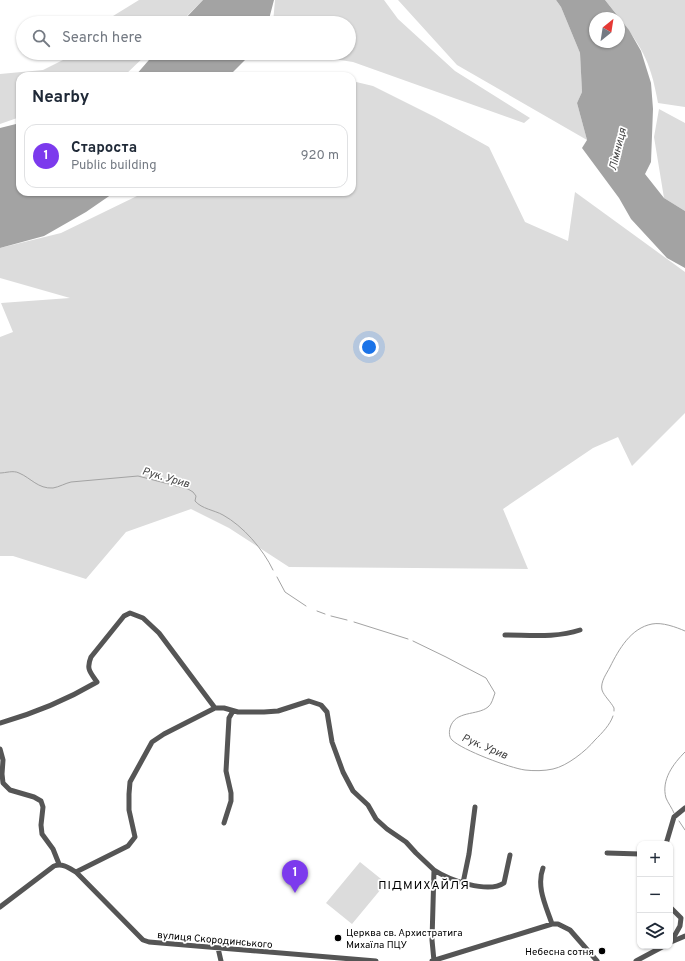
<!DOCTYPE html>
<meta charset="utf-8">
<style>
:root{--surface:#fff;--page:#f2f2f3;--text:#1f2937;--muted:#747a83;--line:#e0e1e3;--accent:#7c3aed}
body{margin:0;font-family:Overpass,sans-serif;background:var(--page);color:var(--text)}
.controls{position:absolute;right:12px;bottom:12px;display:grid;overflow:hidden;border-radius:8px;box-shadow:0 1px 3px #0004}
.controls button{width:36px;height:36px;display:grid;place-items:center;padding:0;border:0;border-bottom:1px solid var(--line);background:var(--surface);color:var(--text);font:20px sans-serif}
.compass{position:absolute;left:589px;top:12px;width:36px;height:36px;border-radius:50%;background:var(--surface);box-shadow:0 1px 3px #0004;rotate:30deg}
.you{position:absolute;left:369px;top:347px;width:14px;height:14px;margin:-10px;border:3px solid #fff;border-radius:50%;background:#1a73e8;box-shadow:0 0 0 6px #1a73e833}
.badge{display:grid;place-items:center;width:26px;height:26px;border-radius:50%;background:var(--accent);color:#fff;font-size:13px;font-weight:700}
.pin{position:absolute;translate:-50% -33px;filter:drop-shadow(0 1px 2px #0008)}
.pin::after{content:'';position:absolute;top:21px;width:14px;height:12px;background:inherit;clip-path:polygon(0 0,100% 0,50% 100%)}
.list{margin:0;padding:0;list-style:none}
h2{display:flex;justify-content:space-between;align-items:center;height:52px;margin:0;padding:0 16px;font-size:17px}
h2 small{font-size:13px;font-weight:400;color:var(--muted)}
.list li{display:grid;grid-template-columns:26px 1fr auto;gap:12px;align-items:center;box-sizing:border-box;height:64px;margin:0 8px 8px;padding:0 8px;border:1px solid var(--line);border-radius:12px}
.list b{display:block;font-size:15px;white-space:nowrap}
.list p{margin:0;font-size:13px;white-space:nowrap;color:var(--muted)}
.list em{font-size:13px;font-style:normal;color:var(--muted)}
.icon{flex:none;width:22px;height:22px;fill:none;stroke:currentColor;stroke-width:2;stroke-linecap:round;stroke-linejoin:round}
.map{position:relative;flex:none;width:685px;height:961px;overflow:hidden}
.search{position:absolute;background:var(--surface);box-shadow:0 1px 3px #0004;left:16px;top:16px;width:340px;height:44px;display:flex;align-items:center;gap:10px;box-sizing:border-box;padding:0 14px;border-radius:22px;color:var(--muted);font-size:15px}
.panel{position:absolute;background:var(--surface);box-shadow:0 1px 3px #0004;left:16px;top:72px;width:340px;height:124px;border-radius:12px}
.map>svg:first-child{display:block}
.green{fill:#dcdcdc}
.water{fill:#a3a3a3;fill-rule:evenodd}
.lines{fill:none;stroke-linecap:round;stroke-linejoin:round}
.stream{stroke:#a3a3a3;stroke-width:1}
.minor{stroke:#555;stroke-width:5}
.poi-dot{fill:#000;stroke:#fff;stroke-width:1.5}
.labels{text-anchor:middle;stroke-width:3.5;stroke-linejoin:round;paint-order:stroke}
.poi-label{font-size:10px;fill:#000;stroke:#fff;text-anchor:start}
.street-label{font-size:10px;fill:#000;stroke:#fff}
.water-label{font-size:11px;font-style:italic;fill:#444;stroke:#fff}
.quarter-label{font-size:12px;letter-spacing:1px;fill:#000;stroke:#fff}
</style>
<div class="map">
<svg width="685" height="961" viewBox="0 0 685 961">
<rect width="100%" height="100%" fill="#fff"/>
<path class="green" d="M 139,0 L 203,0 L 180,23 L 109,23 L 113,16 Z
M 275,0 L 384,0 L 398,19 L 455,71 L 530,118 L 524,123 L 353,62 L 321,57 L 322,53 L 349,53 L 349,23 L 273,23 Z
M 398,0 L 556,0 L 561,7 L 580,53 L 582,92 L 577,103 L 587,140 L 457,65 Z
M 605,0 L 685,0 L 685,107 L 658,103 C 656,93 654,82 651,73 C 644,47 622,21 605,0 Z
M 77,53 L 148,53 L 124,76 L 20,76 L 20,117 L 0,124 L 0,74 L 43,70 Z
M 352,81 L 373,86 L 435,117 L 489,147 L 525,222 L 568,241 L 575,192 L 685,272 L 685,413 L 632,466 L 618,437 L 593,448 L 503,509 L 528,569 L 289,567 L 229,528 L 191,509 L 126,532 L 86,579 L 13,556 L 0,556 L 0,337 L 13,332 L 1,303 L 70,298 L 0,278 L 0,248 L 61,233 L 137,196 L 141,192 L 352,192 Z
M 659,109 L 685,123 L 685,211 L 664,198 L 654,137 Z
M 360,862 L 386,883 L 352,924 L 326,903 Z"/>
<path class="water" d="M 203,0 L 274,0 L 268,23 L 181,23 Z
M 556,0 L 605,0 L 629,30 L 641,51 L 651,83 L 653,109 L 651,162 L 645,174 L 664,198 L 685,211 L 685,268 L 667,258 L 631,219 L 619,198 L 582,148 L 587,140 L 577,103 L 582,92 L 580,53 L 561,7 ZM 595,18 L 619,18 L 619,42 L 595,42 Z
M 155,53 L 252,53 L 229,76 L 135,76 Z
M 20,123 L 20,192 L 115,192 L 86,212 L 44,236 L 0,248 L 0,128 Z"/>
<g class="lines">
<path class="stream" d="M 0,473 C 6,473 13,470 19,473 C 31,478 38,489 53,488 C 59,487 66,483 71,482 L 138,476 L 188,489 L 193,492 L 196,496 L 195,501 C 202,509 214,510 223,515 C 243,526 263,549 273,570
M 277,577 L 285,592 L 306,606
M 317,611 L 325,614
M 331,616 L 347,620
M 354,622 L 408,639
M 413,641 L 446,657 L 486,678 L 495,693 C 493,698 492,704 488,707 C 477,716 455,710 450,728 C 449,732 449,737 452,740 C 462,750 510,768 525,770 C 534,771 544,771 553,769 C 567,766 586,751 595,740 C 602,733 610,725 613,716
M 614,711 L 614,708 C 611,702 604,696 602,690 C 600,682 607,673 610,667 C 619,649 631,628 652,624 C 662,622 676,627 685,631
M 674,813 C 672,808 668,803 666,798 C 661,780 673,764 685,752
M 679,821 L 685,830"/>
<path class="minor" d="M 505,635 C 530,635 556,638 580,630
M 0,723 C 32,714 68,699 97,682 C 90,672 86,669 91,657 L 124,616 L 130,613 L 143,618 L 159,633 L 215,708
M 0,749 L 3,760 L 2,774 L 3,783 L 10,790 L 34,797 L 41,801 L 43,807 L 41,825 L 42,834 L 53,849 L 59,864
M 224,823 L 231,801 L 231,793 L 226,771 L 229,718 L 233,711
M 666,844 L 674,817 L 685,808
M 607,853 L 640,854
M 543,868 C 536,887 546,906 552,924
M 434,870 C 449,880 488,894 504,883 L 510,855
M 76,872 L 128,846 L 135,837 L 129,810 L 129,794 L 130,782 L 152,742 L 164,734 L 215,708 L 224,708 L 238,712 L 264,712 L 278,711 L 309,701 L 321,705 L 327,712 L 332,742 L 343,772 L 353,791 L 368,805 L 376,819 L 387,829 L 406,842 L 416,853 L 434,870 L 432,940 L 434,961
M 463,883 L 469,854 L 475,807
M 0,907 L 54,866 C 63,863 69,868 76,872 L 143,940 L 149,942 L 376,961
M 670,907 L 681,918 L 680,926 L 671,942
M 671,942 L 685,936
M 218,948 L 221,961
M 432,961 L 552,924 L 558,924 L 570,930 L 597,961
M 636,961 L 664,946"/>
</g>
<g class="poi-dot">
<circle cx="338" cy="938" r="4"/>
<circle cx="602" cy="951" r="4"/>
</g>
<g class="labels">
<g class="poi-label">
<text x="346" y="936">Церква св. Архистратига<tspan x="346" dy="12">Михаїла ПЦУ</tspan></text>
<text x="594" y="955" text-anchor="end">Небесна сотня</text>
</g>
<g class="street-label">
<text transform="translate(215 939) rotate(5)" y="4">вулиця Скородинського</text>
</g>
<g class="water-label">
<text transform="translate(617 149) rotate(-76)" y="4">Лімниця</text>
<text transform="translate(166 477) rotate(16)" y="4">Рук. Урив</text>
<text transform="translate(485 746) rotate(23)" y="4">Рук. Урив</text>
</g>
<g class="quarter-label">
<text x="424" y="889">ПІДМИХАЙЛЯ</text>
</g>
</g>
</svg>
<div class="controls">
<button>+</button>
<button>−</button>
<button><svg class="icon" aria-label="layers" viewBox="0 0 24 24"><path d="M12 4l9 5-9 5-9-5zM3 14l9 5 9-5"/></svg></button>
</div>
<svg class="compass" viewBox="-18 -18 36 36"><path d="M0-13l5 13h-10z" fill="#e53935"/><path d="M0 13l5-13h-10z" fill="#747a83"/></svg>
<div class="you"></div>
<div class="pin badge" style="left:295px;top:893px">1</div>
<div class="search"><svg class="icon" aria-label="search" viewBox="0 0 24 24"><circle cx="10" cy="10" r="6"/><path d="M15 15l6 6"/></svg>Search here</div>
<section class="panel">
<h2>Nearby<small></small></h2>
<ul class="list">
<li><span class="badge">1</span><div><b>Староста</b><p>Public building</p></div><em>920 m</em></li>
</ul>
</section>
</div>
